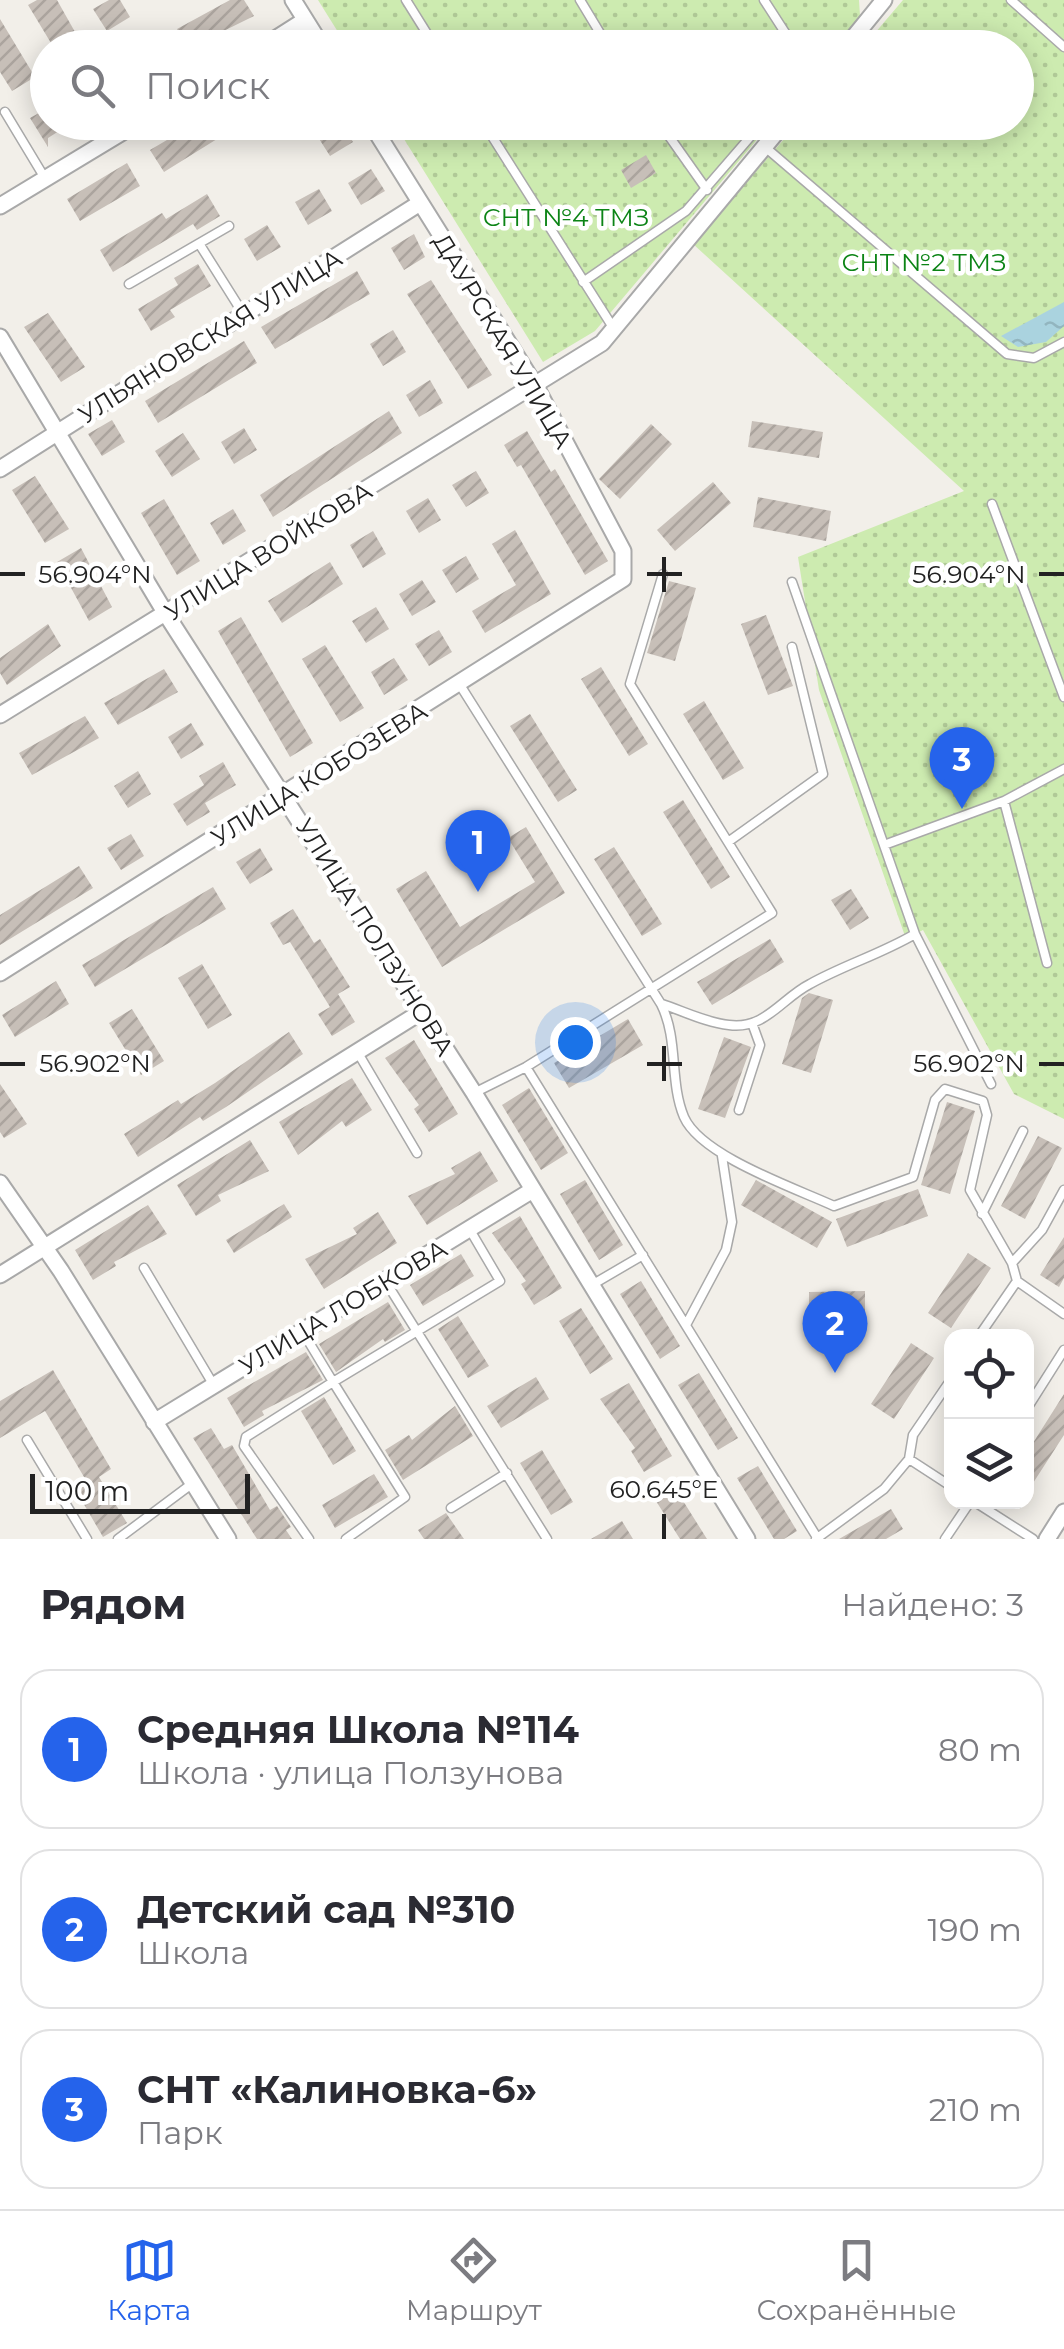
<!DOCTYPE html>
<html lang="ru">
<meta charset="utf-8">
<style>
:root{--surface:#fff;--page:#f7f7f7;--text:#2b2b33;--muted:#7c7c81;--line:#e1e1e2;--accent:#2563eb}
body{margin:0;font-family:Montserrat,sans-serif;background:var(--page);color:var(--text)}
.controls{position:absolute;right:30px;bottom:30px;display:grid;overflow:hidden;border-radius:20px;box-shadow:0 5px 25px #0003}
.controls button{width:90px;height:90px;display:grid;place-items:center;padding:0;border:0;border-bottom:2px solid var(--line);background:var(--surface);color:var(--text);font:50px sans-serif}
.scale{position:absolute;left:30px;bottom:25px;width:220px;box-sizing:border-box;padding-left:10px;border:5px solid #222;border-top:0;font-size:28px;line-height:35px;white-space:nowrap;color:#222;-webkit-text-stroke:8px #fff;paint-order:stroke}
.you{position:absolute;left:575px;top:1042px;width:35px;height:35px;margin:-25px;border:8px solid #fff;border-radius:50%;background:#1a73e8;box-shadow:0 0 0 15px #1a73e833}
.badge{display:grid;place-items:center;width:65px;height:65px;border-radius:50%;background:var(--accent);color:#fff;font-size:32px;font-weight:700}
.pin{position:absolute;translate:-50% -82px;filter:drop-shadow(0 2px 5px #0008)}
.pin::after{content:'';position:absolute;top:52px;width:35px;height:30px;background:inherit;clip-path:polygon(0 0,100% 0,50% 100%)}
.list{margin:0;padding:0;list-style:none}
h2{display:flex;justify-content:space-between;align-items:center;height:130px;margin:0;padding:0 40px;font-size:42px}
h2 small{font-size:32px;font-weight:400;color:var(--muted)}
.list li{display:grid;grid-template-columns:65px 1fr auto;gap:30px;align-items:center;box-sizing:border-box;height:160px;margin:0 20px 20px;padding:0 20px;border:2px solid var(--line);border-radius:30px}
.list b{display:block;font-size:38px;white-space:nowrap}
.list p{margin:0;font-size:32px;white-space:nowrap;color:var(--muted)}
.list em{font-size:32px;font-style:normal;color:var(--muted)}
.icon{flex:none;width:55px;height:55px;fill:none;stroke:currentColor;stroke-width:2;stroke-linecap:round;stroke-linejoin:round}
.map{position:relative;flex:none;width:1064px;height:1539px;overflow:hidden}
.search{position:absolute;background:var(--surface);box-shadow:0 5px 25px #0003;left:30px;right:30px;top:30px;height:110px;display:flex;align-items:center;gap:25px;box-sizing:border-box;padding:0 35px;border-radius:55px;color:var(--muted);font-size:38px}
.sheet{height:670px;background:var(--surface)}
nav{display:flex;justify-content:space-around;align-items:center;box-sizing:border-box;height:140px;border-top:2px solid var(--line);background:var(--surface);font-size:28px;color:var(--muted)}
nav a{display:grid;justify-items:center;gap:5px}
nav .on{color:var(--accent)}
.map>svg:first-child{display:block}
.garden{fill:url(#garden-dots)}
.water{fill:url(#water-ripples)}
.building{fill:url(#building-hatch)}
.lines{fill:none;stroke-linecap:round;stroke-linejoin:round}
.service-casing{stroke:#a9a9a9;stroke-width:11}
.minor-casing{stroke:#a9a9a9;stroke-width:19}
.service{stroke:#fff;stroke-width:8}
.minor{stroke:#fff;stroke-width:15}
.ticks{fill:none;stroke:#222;stroke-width:4}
.labels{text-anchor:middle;stroke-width:9;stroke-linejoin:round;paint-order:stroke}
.park-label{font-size:25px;fill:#0c8416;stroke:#fff}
.street-label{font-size:25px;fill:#222;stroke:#fff}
.ticks-label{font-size:25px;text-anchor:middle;fill:#222;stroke:#fff;stroke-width:9;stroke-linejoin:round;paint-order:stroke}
</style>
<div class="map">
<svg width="1064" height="1539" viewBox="0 0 1064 1539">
<defs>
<pattern id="garden-dots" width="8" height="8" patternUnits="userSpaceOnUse" patternTransform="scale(2.5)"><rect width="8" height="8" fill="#cdebb0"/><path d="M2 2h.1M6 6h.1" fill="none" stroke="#b0c997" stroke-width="1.8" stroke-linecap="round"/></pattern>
<pattern id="water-ripples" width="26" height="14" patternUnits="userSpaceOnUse" patternTransform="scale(2.5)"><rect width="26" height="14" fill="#aad3df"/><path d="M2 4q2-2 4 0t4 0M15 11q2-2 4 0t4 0" fill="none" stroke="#92b5bf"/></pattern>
<pattern id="building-hatch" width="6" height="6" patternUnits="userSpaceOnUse" patternTransform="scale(2.5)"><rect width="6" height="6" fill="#c7bfb8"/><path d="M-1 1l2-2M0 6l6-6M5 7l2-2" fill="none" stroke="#aba49e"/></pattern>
</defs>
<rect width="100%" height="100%" fill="#f2efe9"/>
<path class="garden" d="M 318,0 L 859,0 L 860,16 L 834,47 L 348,48 Z
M 903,0 L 1064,0 L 1064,1119 L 1014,1094 L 923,930 L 906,939 L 819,690 L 798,557 L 964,491 L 693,244 L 798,123 L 1016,122 L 1016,48 L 863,47 Z
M 394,123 L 771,123 L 595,331 L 543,362 Z"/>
<path class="water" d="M 1064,302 L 1064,326 L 1046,342 L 1018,347 L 1001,336 Z"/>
<path class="building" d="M 37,0 L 57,0 L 84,48 L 54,48 L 28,5 Z
M 109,0 L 120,0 L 130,17 L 107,31 L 93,9 Z
M 230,0 L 244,0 L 254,16 L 189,48 L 177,29 Z
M 0,19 L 35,77 L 12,91 L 0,72 Z
M 48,108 L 48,122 L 73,122 L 48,138 L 48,147 L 30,118 Z
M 186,122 L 218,122 L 225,134 L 164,172 L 150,150 L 189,127 Z
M 335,122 L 341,122 L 353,142 L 330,156 L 316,134 Z
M 646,155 L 656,173 L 631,188 L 621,170 Z
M 127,163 L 140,186 L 80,221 L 67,199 Z
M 371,169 L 385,191 L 361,205 L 348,183 Z
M 319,189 L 332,211 L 308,225 L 295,202 Z
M 207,194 L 220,216 L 197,230 L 193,224 L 113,272 L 100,250 L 162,213 L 166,219 Z
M 267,225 L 281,247 L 257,261 L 244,239 Z
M 414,234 L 425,257 L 404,270 L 391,248 Z
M 198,264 L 211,286 L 170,310 L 175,317 L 151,331 L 138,309 L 178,285 L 174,278 Z
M 357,271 L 370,294 L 275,349 L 261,327 Z
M 431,280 L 492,375 L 468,389 L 407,294 Z
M 48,313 L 85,367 L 61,382 L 24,327 Z
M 393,330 L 406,352 L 383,366 L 370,344 Z
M 244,341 L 257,363 L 158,423 L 145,401 Z
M 430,380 L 443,403 L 419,417 L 406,395 Z
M 389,411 L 402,433 L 273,517 L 260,495 Z
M 112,420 L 125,442 L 102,456 L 88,434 Z
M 752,421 L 823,432 L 819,458 L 748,447 Z
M 651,424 L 672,444 L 620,499 L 599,479 Z
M 244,428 L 257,450 L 234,464 L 221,442 Z
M 527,431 L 551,472 L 555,469 L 608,561 L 585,575 L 521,465 L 517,467 L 504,445 Z
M 183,433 L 200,459 L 172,477 L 155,451 Z
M 476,471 L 489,493 L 466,507 L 452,485 Z
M 35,476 L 69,529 L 45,543 L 12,490 Z
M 713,482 L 731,503 L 675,551 L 657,530 Z
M 758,497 L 831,511 L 826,541 L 753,527 Z
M 428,498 L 441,520 L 419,533 L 406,511 Z
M 164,499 L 200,561 L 177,575 L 141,513 Z
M 233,509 L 246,531 L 223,545 L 210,523 Z
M 515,530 L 551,594 L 485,633 L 472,611 L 516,585 L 492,544 Z
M 373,531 L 386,554 L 363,568 L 350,545 Z
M 81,548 L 112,607 L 89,621 L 57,562 Z
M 466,556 L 479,579 L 456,593 L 442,570 Z
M 330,562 L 343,584 L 282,623 L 268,601 Z
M 422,580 L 436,602 L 412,616 L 399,594 Z
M 669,581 L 696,588 L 675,661 L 647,653 Z
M 376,607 L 389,629 L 366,643 L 352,621 Z
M 766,615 L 793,686 L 768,695 L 741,624 Z
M 241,617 L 313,743 L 290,757 L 218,631 Z
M 48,624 L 61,646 L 7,685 L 0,673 L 0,658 Z
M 439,630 L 452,652 L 429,666 L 415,644 Z
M 325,645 L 364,708 L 340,722 L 302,659 Z
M 394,658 L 408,680 L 384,695 L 371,672 Z
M 601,667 L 648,744 L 629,756 L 581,679 Z
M 164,669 L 178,692 L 118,725 L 104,703 Z
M 704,701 L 744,768 L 723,780 L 683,714 Z
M 530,714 L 577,790 L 558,802 L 510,726 Z
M 85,716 L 99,738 L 32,775 L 19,753 Z
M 191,723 L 204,745 L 181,759 L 168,737 Z
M 223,762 L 236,785 L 205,803 L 210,812 L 187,826 L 173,804 L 204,785 L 199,776 Z
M 138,771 L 151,794 L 128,808 L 114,786 Z
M 683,800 L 730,877 L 711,889 L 663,812 Z
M 526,827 L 565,893 L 442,967 L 396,889 L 426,871 L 460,927 L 535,882 L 508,838 Z
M 131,834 L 144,856 L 121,870 L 107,848 Z
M 614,847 L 662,924 L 642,936 L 594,859 Z
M 260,848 L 273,870 L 250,884 L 236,862 Z
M 79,866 L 93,888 L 0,945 L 0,915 Z
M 213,887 L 226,909 L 95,987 L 82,965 Z
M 851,889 L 869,918 L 850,930 L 831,900 Z
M 293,909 L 314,943 L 320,939 L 350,987 L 338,994 L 355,1022 L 332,1036 L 318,1014 L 330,1007 L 290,942 L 283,945 L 270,923 Z
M 770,939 L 784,962 L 712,1005 L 697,982 Z
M 202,964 L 232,1015 L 208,1029 L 178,978 Z
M 56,981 L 69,1004 L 15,1037 L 2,1015 Z
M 809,993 L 833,1000 L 811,1073 L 782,1064 L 802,998 Z
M 132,1009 L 164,1061 L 141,1075 L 109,1023 Z
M 628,1019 L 643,1045 L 569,1088 L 554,1063 Z
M 289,1032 L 303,1054 L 226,1107 L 203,1121 L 200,1117 L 138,1157 L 124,1134 L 178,1100 L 181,1104 L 215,1083 Z
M 724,1037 L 751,1047 L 725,1118 L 698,1109 Z
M 414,1040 L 458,1114 L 429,1132 L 414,1109 L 419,1105 L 385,1058 Z
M 352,1078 L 372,1110 L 346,1127 L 342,1121 L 298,1155 L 279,1122 Z
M 0,1084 L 27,1124 L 4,1138 L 0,1132 Z
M 529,1088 L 568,1153 L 541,1170 L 502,1105 Z
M 947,1102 L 975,1111 L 950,1194 L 921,1185 Z
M 1038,1136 L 1062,1148 L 1025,1219 L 1001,1206 Z
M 250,1140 L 269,1171 L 218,1195 L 221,1201 L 196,1216 L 177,1185 Z
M 480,1151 L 498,1181 L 427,1225 L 408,1196 L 455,1174 L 451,1168 Z
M 585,1180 L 623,1245 L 599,1260 L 560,1194 Z
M 756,1180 L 832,1222 L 817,1248 L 741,1205 Z
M 918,1189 L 928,1216 L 847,1247 L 836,1219 Z
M 284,1204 L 292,1217 L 234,1253 L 226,1240 Z
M 148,1205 L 167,1234 L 114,1262 L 116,1266 L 93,1280 L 75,1250 Z
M 378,1212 L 397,1243 L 324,1289 L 305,1259 L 357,1234 L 353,1228 Z
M 520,1216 L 562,1288 L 534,1305 L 521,1284 L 526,1281 L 492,1233 Z
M 1064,1237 L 1064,1278 L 1059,1287 L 1040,1275 Z
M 968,1253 L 991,1268 L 951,1328 L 928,1313 Z
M 461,1254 L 474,1276 L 423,1306 L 410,1285 Z
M 641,1281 L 680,1346 L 660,1359 L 620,1294 Z
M 865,1291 L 865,1319 L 809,1320 L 809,1292 Z
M 388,1302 L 405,1330 L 385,1342 L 383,1339 L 336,1372 L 319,1344 Z
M 581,1308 L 613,1359 L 590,1374 L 559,1321 Z
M 458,1316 L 489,1366 L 468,1378 L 438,1329 Z
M 911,1343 L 934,1358 L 894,1419 L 871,1404 Z
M 306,1352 L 323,1380 L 262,1411 L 264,1415 L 244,1427 L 227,1398 Z
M 53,1370 L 111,1469 L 99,1477 L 127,1523 L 103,1537 L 75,1489 L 87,1482 L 45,1411 L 0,1438 L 0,1401 Z
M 699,1373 L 738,1438 L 718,1450 L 678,1385 Z
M 536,1377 L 549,1399 L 501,1428 L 487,1406 Z
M 629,1383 L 672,1456 L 644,1472 L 631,1451 L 635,1448 L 600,1399 Z
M 1064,1394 L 1064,1435 L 1026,1494 L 1026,1454 Z
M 324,1397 L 356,1451 L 333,1465 L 301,1411 Z
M 455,1406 L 473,1436 L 403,1480 L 385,1450 L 409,1435 L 412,1440 Z
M 211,1428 L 224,1449 L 232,1445 L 270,1510 L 277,1506 L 291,1527 L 286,1530 L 292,1539 L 257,1539 L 193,1438 Z
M 542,1450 L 573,1502 L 551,1515 L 520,1463 Z
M 758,1466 L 797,1531 L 784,1539 L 774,1539 L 737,1478 Z
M 374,1474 L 388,1497 L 335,1528 L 322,1505 Z
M 675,1488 L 707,1539 L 680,1539 L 656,1501 Z
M 891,1509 L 903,1529 L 886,1539 L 839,1539 Z
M 446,1513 L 464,1539 L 424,1539 L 418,1530 Z
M 622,1521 L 633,1539 L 591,1539 Z"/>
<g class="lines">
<g class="service-casing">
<path id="service" d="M 406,0 L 436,48
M 580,0 L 609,48
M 764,0 L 795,48
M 1011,0 L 1064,47
M 5,112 L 46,180
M 483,122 L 614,329
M 659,122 L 707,190
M 765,147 L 1007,354 L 1034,358 L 1064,342
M 200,245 L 244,315
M 583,282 L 686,211 L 763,122
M 129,284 L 229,226
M 992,504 L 1064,697
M 792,582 L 915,934 L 991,1084
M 460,685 L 661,1004 C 679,1040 669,1081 684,1117 C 701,1156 795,1188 834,1206 L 913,1177 L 935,1100 L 945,1089 L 983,1101 L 987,1115 L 970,1190 L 1012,1263 L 1017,1281 L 1064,1314
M 1004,801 L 1047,963
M 728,842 L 823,774 L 792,647
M 884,845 L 1004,801 L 1064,769
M 662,1004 C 683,1011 707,1023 729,1025 C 765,1030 782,998 810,984 C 844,965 881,954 915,934
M 358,1053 L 417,1153
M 526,1067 L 818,1539
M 474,1093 L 526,1067 L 772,913 L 630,684 L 663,574
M 739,1110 L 760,1045 L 752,1023
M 982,1214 L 1023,1131
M 1012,1263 L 1042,1230 L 1064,1190
M 144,1268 L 213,1384
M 384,1279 L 547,1539
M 590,1286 L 643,1255
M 686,1325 L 726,1250 L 732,1222 L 722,1156
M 301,1329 L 333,1382 L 246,1437 L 244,1446 L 309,1539
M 979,1336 L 1017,1281
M 1026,1410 L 1064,1350
M 27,1440 L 87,1539
M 909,1459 L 913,1435 L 952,1378
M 975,1502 L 1033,1539
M 451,1508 L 507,1473
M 118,1539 L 193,1483
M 346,1539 L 405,1497 L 333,1382 L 500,1281 L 470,1230
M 816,1539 L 884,1489 L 909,1459 L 952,1487
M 945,1539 L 970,1502"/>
</g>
<g class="minor-casing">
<path id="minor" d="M 293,0 L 323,48
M 261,48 L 305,20
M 845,48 L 884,0
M 0,206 L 139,122
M 0,337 L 166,614 L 474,1093 L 747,1539
M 0,469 L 420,203
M 0,715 L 602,343 L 785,122
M 0,973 L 623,579 L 623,551 L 536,387 L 370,122
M 0,1183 L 61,1271 L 228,1539
M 0,1275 L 421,1012
M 154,1422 L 531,1191
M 1047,1539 L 1064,1512"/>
</g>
<use href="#service" class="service"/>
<use href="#minor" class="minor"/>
</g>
<path class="ticks" d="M 664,557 L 664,592M 0,574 L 25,574M 647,574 L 682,574M 1039,574 L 1064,574M 664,1046 L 664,1081M 0,1064 L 25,1064M 647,1064 L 682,1064M 1039,1064 L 1064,1064M 664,1514 L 664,1539"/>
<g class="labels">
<g class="park-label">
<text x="566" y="226">СНТ №4 ТМЗ</text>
<text x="924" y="271">СНТ №2 ТМЗ</text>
</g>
<g class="street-label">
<text transform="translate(210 336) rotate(-32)" y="9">УЛЬЯНОВСКАЯ УЛИЦА</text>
<text transform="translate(503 341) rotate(59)" y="9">ДАУРСКАЯ УЛИЦА</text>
<text transform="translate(268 551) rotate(-32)" y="9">УЛИЦА ВОЙКОВА</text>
<text transform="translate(319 774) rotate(-32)" y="9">УЛИЦА КОБОЗЕВА</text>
<text transform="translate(375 937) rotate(58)" y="9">УЛИЦА ПОЛЗУНОВА</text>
<text transform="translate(343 1307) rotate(-31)" y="9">УЛИЦА ЛОБКОВА</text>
</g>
</g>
<g class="ticks-label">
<text x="95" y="583">56.904°N</text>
<text x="969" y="583">56.904°N</text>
<text x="95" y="1072">56.902°N</text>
<text x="969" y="1072">56.902°N</text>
<text x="664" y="1498">60.645°E</text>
</g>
</svg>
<div class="controls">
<button><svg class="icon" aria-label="locate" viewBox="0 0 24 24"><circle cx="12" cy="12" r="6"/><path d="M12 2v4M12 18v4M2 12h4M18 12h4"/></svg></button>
<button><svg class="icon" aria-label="layers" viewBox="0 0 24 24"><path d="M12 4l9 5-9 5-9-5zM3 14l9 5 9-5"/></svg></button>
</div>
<div class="scale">100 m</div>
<div class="you"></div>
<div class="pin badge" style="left:478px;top:892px">1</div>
<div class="pin badge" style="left:835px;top:1373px">2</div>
<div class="pin badge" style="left:962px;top:809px">3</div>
<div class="search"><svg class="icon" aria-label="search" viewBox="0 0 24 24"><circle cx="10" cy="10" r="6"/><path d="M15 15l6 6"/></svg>Поиск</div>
</div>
<section class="sheet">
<h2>Рядом<small>Найдено: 3</small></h2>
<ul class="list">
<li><span class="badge">1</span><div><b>Средняя Школа №114</b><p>Школа · улица Ползунова</p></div><em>80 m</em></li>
<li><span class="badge">2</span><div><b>Детский сад №310</b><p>Школа</p></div><em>190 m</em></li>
<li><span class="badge">3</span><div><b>СНТ «Калиновка-6»</b><p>Парк</p></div><em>210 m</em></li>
</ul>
</section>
<nav>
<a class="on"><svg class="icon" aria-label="map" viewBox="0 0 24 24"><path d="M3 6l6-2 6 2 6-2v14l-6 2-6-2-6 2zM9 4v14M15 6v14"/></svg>Карта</a>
<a><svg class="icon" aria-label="directions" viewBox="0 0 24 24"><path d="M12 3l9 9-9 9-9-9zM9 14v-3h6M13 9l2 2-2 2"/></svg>Маршрут</a>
<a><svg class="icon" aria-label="saved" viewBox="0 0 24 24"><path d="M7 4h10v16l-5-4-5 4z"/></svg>Сохранённые</a>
</nav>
